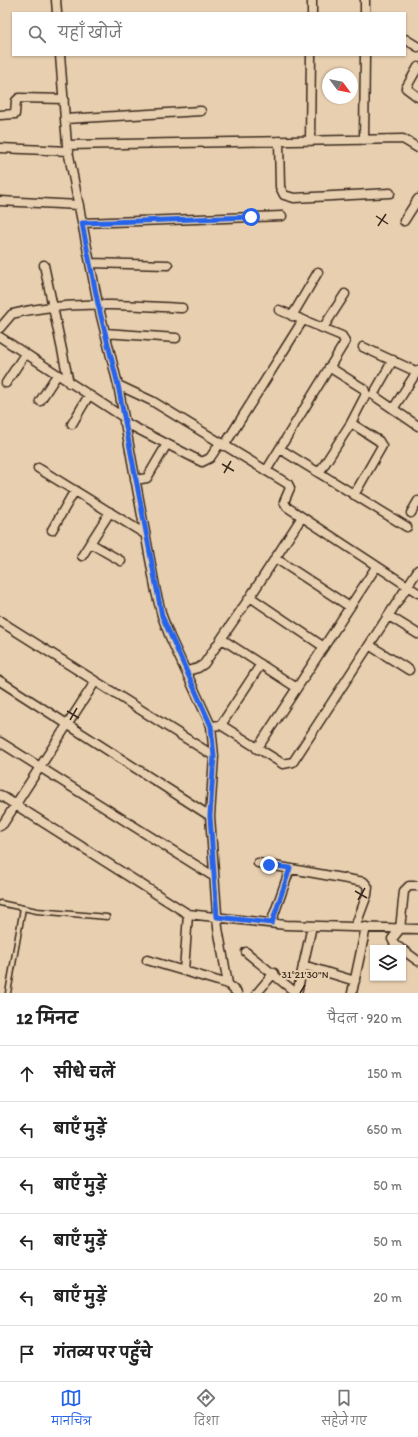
<!DOCTYPE html>
<html lang="hi">
<meta charset="utf-8">
<style>
:root{--surface:#fff;--page:#f6f6f6;--text:#222;--muted:#767676;--line:#e0e0e0;--accent:#2563eb}
body{margin:0;font-family:Itim,"Playpen Sans Deva",sans-serif;background:var(--page);color:var(--text)}
.controls{position:absolute;right:12px;bottom:12px;display:grid;overflow:hidden;border-radius:0px;box-shadow:0 1px 3px #0004}
.controls button{width:36px;height:36px;display:grid;place-items:center;padding:0;border:0;border-bottom:1px solid var(--line);background:var(--surface);color:var(--text);font:20px sans-serif}
.compass{position:absolute;left:322px;top:68px;width:36px;height:36px;border-radius:50%;background:var(--surface);box-shadow:0 1px 3px #0004;rotate:122deg}
.stop{position:absolute;width:12px;height:12px;margin:-9px;border:3px solid #2563eb;border-radius:50%;background:#fff}
.stop.end{background:#2563eb;border-color:#fff;box-shadow:0 1px 4px #0008}
.list{margin:0;padding:0;list-style:none}
h2{display:flex;justify-content:space-between;align-items:center;height:52px;margin:0;padding:0 16px;font-size:17px}
h2 small{font-size:13px;font-weight:400;color:var(--muted)}
.list li{display:grid;grid-template-columns:26px 1fr auto;gap:12px;align-items:center;box-sizing:border-box;height:56px;padding:0 16px;border-top:1px solid var(--line)}
.list b{display:block;font-size:15px;white-space:nowrap}
.list em{font-size:13px;font-style:normal;color:var(--muted)}
.icon{flex:none;width:22px;height:22px;fill:none;stroke:currentColor;stroke-width:2;stroke-linecap:round;stroke-linejoin:round}
.map{position:relative;flex:none;width:418px;height:993px;overflow:hidden}
.search{position:absolute;background:var(--surface);box-shadow:0 1px 3px #0004;left:12px;right:12px;top:12px;height:44px;display:flex;align-items:center;gap:10px;box-sizing:border-box;padding:0 14px;border-radius:0px;color:var(--muted);font-size:15px}
.sheet{height:388px;background:var(--surface)}
nav{display:flex;justify-content:space-around;align-items:center;box-sizing:border-box;height:56px;border-top:1px solid var(--line);background:var(--surface);font-size:11px;color:var(--muted)}
nav a{display:grid;justify-items:center;gap:2px}
nav .on{color:var(--accent)}
.map>svg:first-child{display:block}
.lines{fill:none;stroke-linecap:round;stroke-linejoin:round}
.lane-casing{stroke:#3b2a1e;stroke-width:7}
.street-casing{stroke:#3b2a1e;stroke-width:11}
.lane{stroke:#e7cfaf;stroke-width:4}
.street{stroke:#e7cfaf;stroke-width:8}
.route{stroke:#2563eb;stroke-width:5}
.ticks{fill:none;stroke:#3b2a1e;stroke-width:1.5}
.ticks-label{font-size:10px;text-anchor:middle;fill:#3b2a1e;stroke:#e7cfaf;stroke-width:4;stroke-linejoin:round;paint-order:stroke}
</style>
<div class="map">
<svg width="418" height="993" viewBox="0 0 418 993">
<rect width="100%" height="100%" fill="#e7cfaf"/>
<filter id="ink" filterUnits="userSpaceOnUse"><feTurbulence type="fractalNoise" baseFrequency=".025" numOctaves="2"/><feDisplacementMap in="SourceGraphic" scale="8" xChannelSelector="R" yChannelSelector="G"/><feConvolveMatrix kernelMatrix="1 2 1 2 8 2 1 2 1" color-interpolation-filters="sRGB"/></filter>
<g filter="url(#ink)">
<g class="lines">
<g class="lane-casing">
<path id="lane" d="M 0,903 L 37,911 L 107,917
M 8,993 L 23,908"/>
</g>
<g class="street-casing">
<path id="street" d="M 56,0 L 57,13
M 312,13 L 312,0
M 365,13 L 365,0
M 405,39 L 418,47
M 60,55 L 67,145 L 98,304 L 118,385 L 156,592 L 162,616 L 170,637 L 211,726 L 214,756 L 210,816 L 218,928 L 228,984 L 237,993
M 418,67 L 406,88 L 418,97
M 0,115 L 15,114 L 16,101 L 19,98 L 64,99
M 65,119 L 201,111
M 364,140 L 365,55
M 279,141 L 280,187 L 284,195 L 294,198 L 390,193
M 310,141 L 311,55
M 67,145 L 403,139 L 418,148
M 0,148 L 69,151
M 0,201 L 79,205
M 404,221 L 418,199
M 82,223 L 282,216
M 90,263 L 168,265
M 44,265 L 69,383
M 292,316 L 318,272
M 0,328 L 12,314 C 66,300 127,305 182,308
M 323,328 L 345,294
M 105,333 L 176,338
M 0,337 L 123,417
M 363,347 L 417,372
M 393,360 L 373,395 L 418,426
M 6,383 L 25,354
M 118,385 L 152,401 L 288,484 L 290,488 L 284,502 L 287,507 L 418,593
M 40,401 L 57,375
M 393,409 L 418,370
M 124,422 L 202,462 L 210,458 L 220,443
M 351,423 L 379,441 L 382,446 L 354,495
M 72,424 L 89,395
M 224,446 L 303,320
M 280,449 L 407,527
M 38,468 L 145,534
M 266,471 L 345,342 L 342,336 L 279,310
M 319,473 L 351,423 L 366,394 L 364,389 L 329,367
M 135,480 L 147,478 L 167,444
M 411,513 L 418,501
M 52,530 L 75,490
M 90,543 L 121,561
M 82,556 L 110,512
M 275,558 L 350,607
M 250,597 L 324,647
M 389,616 L 418,634
M 0,621 L 214,756
M 222,639 L 297,688
M 369,645 L 409,670
M 187,671 L 198,668 L 204,664 L 250,597 L 302,517
M 0,681 L 210,816
M 221,725 L 261,664
M 211,726 L 221,725 L 283,764 L 293,762 L 418,570
M 0,742 L 213,876
M 257,749 L 376,567
M 0,795 L 188,914 L 286,925 L 418,929
M 0,826 L 3,824 L 95,682
M 258,863 L 364,882 L 368,887 L 367,895 L 355,927
M 271,923 L 290,869
M 400,948 L 395,945 L 392,939 L 400,929 L 404,891 L 409,886 L 418,886
M 403,950 L 418,961
M 246,952 L 296,993
M 147,960 L 228,984
M 303,965 L 355,981
M 184,971 L 188,914
M 257,993 L 274,973
M 297,993 L 312,926
M 352,993 L 366,927"/>
</g>
<use href="#lane" class="lane"/>
<use href="#street" class="street"/>
</g>
</g>
<g class="lines" filter="url(#ink)">
<path class="route" d="M 251,217 L 82,223 L 98,304 L 118,385 L 162,616 L 211,726 L 214,756 L 210,816 L 217,917 L 272,923 L 290,868 L 269,865"/>
</g>
<path class="ticks" d="M 376,216 L 388,224M 378,226 L 386,214M 222,464 L 234,471M 224,473 L 231,461M 67,711 L 79,718M 70,720 L 77,708M 355,891 L 367,898M 358,900 L 365,888M 300,993 L 305,985"/>
<g class="ticks-label">
<text x="305" y="978">31°21'30"N</text>
</g>
</svg>
<div class="controls">
<button><svg class="icon" aria-label="layers" viewBox="0 0 24 24"><path d="M12 4l9 5-9 5-9-5zM3 14l9 5 9-5"/></svg></button>
</div>
<svg class="compass" viewBox="-18 -18 36 36"><path d="M0-13l5 13h-10z" fill="#e53935"/><path d="M0 13l5-13h-10z" fill="#767676"/></svg>
<div class="stop" style="left:251px;top:217px"></div>
<div class="stop end" style="left:269px;top:865px"></div>
<div class="search"><svg class="icon" aria-label="search" viewBox="0 0 24 24"><circle cx="10" cy="10" r="6"/><path d="M15 15l6 6"/></svg>यहाँ खोजें</div>
</div>
<section class="sheet">
<h2>12 मिनट<small>पैदल · 920 m</small></h2>
<ul class="list">
<li><svg class="icon" aria-label="ahead" viewBox="0 0 24 24"><path d="M12 20V5M6 11l6-6 6 6"/></svg><div><b>सीधे चलें</b></div><em>150 m</em></li>
<li><svg class="icon" aria-label="left" viewBox="0 0 24 24"><path d="M17 20v-9H6M10 6l-5 5 5 5"/></svg><div><b>बाएँ मुड़ें</b></div><em>650 m</em></li>
<li><svg class="icon" aria-label="left" viewBox="0 0 24 24"><path d="M17 20v-9H6M10 6l-5 5 5 5"/></svg><div><b>बाएँ मुड़ें</b></div><em>50 m</em></li>
<li><svg class="icon" aria-label="left" viewBox="0 0 24 24"><path d="M17 20v-9H6M10 6l-5 5 5 5"/></svg><div><b>बाएँ मुड़ें</b></div><em>50 m</em></li>
<li><svg class="icon" aria-label="left" viewBox="0 0 24 24"><path d="M17 20v-9H6M10 6l-5 5 5 5"/></svg><div><b>बाएँ मुड़ें</b></div><em>20 m</em></li>
<li><svg class="icon" aria-label="arrive" viewBox="0 0 24 24"><path d="M6 21V4h12l-3 4 3 4H6"/></svg><div><b>गंतव्य पर पहुँचे</b></div></li>
</ul>
</section>
<nav>
<a class="on"><svg class="icon" aria-label="map" viewBox="0 0 24 24"><path d="M3 6l6-2 6 2 6-2v14l-6 2-6-2-6 2zM9 4v14M15 6v14"/></svg>मानचित्र</a>
<a><svg class="icon" aria-label="directions" viewBox="0 0 24 24"><path d="M12 3l9 9-9 9-9-9zM9 14v-3h6M13 9l2 2-2 2"/></svg>दिशा</a>
<a><svg class="icon" aria-label="saved" viewBox="0 0 24 24"><path d="M7 4h10v16l-5-4-5 4z"/></svg>सहेजे गए</a>
</nav>
